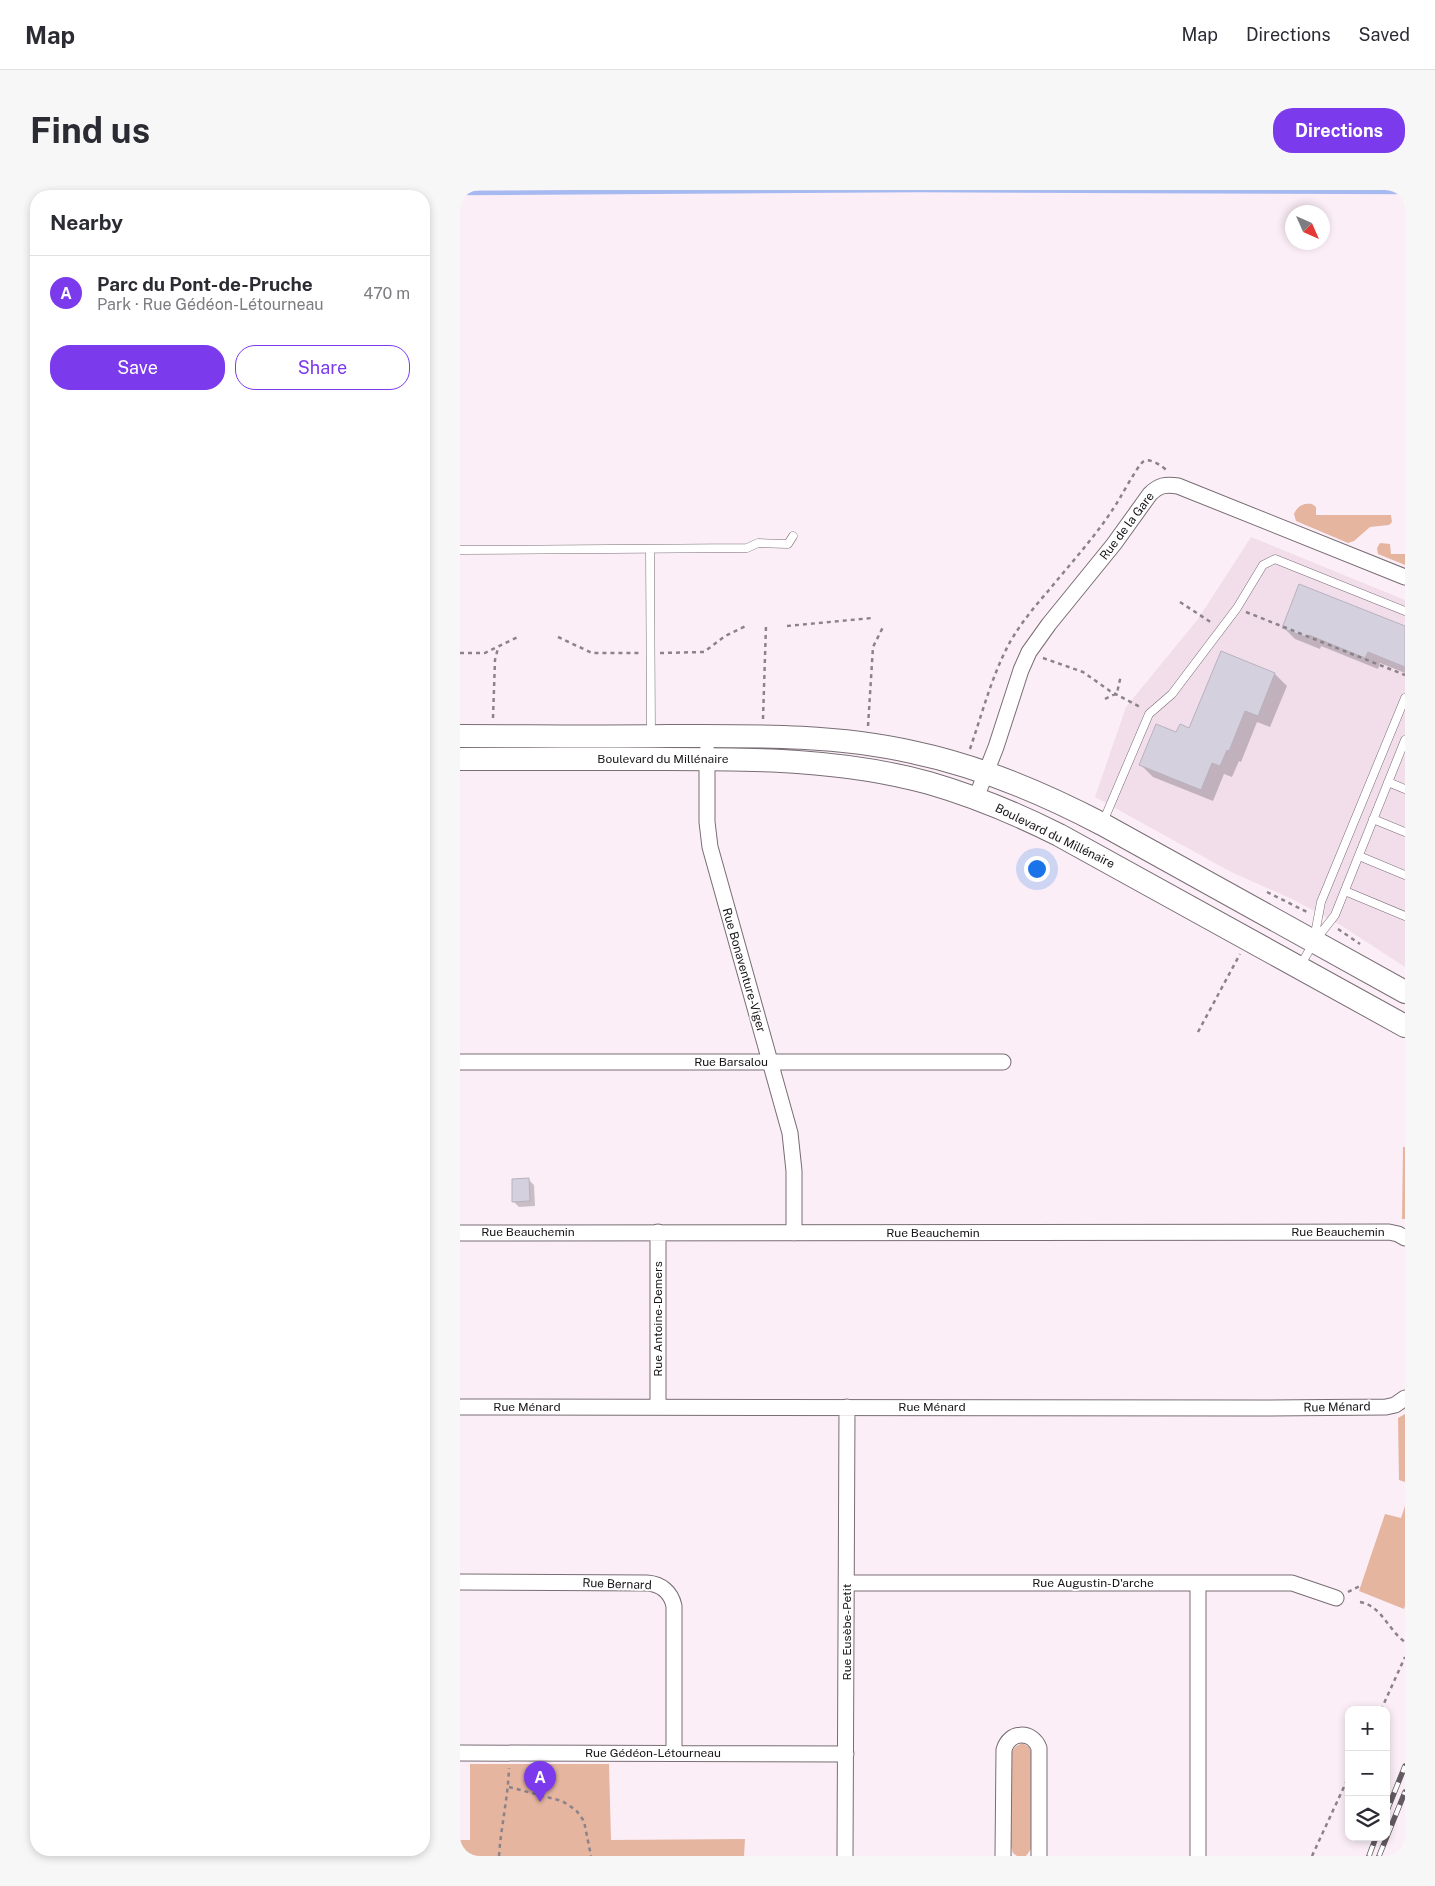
<!DOCTYPE html>
<meta charset="utf-8">
<style>
:root{--surface:#fff;--page:#f7f7f7;--text:#2b2b33;--muted:#7c7c81;--line:#e1e1e2;--accent:#7c3aed}
body{margin:0;font-family:"Public Sans",sans-serif;background:var(--page);color:var(--text)}
.controls{position:absolute;right:15px;bottom:15px;display:grid;overflow:hidden;border-radius:10px;box-shadow:0 2px 8px #0003}
.controls button{width:45px;height:45px;display:grid;place-items:center;padding:0;border:0;border-bottom:1px solid var(--line);background:var(--surface);color:var(--text);font:25px sans-serif}
.compass{position:absolute;left:825px;top:15px;width:45px;height:45px;border-radius:50%;background:var(--surface);box-shadow:0 2px 8px #0003;rotate:135deg}
.you{position:absolute;left:576px;top:678px;width:18px;height:18px;margin:-12px;border:4px solid #fff;border-radius:50%;background:#1a73e8;box-shadow:0 0 0 8px #1a73e833}
.badge{display:grid;place-items:center;width:32px;height:32px;border-radius:50%;background:var(--accent);color:#fff;font-size:16px;font-weight:700}
.pin{position:absolute;translate:-50% -41px;filter:drop-shadow(0 1px 2px #0008)}
.pin::after{content:'';position:absolute;top:26px;width:18px;height:15px;background:inherit;clip-path:polygon(0 0,100% 0,50% 100%)}
.list{margin:0;padding:0;list-style:none}
h2{display:flex;justify-content:space-between;align-items:center;height:65px;margin:0;padding:0 20px;font-size:21px}
h2 small{font-size:16px;font-weight:400;color:var(--muted)}
.list li{display:grid;grid-template-columns:32px 1fr auto;gap:15px;align-items:center;box-sizing:border-box;height:75px;padding:0 20px;border-top:1px solid var(--line)}
.list b{display:block;font-size:19px;white-space:nowrap}
.list p{margin:0;font-size:16px;white-space:nowrap;color:var(--muted)}
.list em{font-size:16px;font-style:normal;color:var(--muted)}
.actions{display:flex;gap:10px;padding:15px 20px}
.actions a{flex:1;padding:11px 0;border:1px solid var(--accent);border-radius:20px;text-align:center;font-size:18px;color:var(--accent)}
.actions .main{background:var(--accent);color:#fff}
.icon{flex:none;width:28px;height:28px;fill:none;stroke:currentColor;stroke-width:2;stroke-linecap:round;stroke-linejoin:round}
.map{position:relative;flex:none;width:945px;height:1666px;overflow:hidden;border-radius:20px}
header{display:flex;align-items:center;gap:30px;box-sizing:border-box;height:70px;padding:0 25px;background:var(--surface);border-bottom:1px solid var(--line)}
header strong{font-size:24px}
nav{display:flex;gap:28px;margin-inline-start:auto;font-size:18px}
.intro{display:flex;align-items:center;justify-content:space-between;box-sizing:border-box;height:120px;padding:0 30px}
h1{margin:0;font-size:35px}
.button{padding:12px 22px;border-radius:20px;background:var(--accent);color:#fff;font-size:18px;font-weight:700}
main{display:flex;gap:30px;padding:0 30px}
aside{flex:1;background:var(--surface);border-radius:20px;box-shadow:0 2px 8px #0003}
.map>svg:first-child{display:block}
.built{fill:#f2deeb}
.green{fill:#e5b5a0}
.shadow{fill:#0003}
.lines{fill:none;stroke-linecap:round;stroke-linejoin:round}
.stream{stroke:#a7b9f1;stroke-width:4.5}
.building{fill:#d5d0dd;stroke:#b7b2bf}
.lane-casing{stroke:#786d74;stroke-width:9}
.street-casing{stroke:#786d74;stroke-width:17}
.secondary-casing{stroke:#786d74;stroke-width:24}
.path{stroke:#8c8389;stroke-width:2.5;stroke-dasharray:4 4;stroke-linecap:butt}
.lane{stroke:#fff;stroke-width:8}
.street{stroke:#fff;stroke-width:15}
.secondary{stroke:#fff;stroke-width:22}
.rail-casing{stroke:#625b60;stroke-width:5.5}
.rail{stroke:#fff;stroke-width:4;stroke-dasharray:11;stroke-linecap:butt}
.labels{text-anchor:middle;stroke-width:4;stroke-linejoin:round;paint-order:stroke}
.street-label{font-size:12px;fill:#171316;stroke:#fff}
</style>
<header>
<strong>Map</strong>
<nav><a>Map</a><a>Directions</a><a>Saved</a></nav>
</header>
<div class="intro"><h1>Find us</h1><a class="button">Directions</a></div>
<main>
<aside>
<h2>Nearby<small></small></h2>
<ul class="list">
<li><span class="badge">A</span><div><b>Parc du Pont-de-Pruche</b><p>Park · Rue Gédéon-Létourneau</p></div><em>470 m</em></li>
</ul>
<div class="actions"><a class="main">Save</a><a>Share</a></div>
</aside>
<div class="map">
<svg width="945" height="1666" viewBox="0 0 945 1666">
<rect width="100%" height="100%" fill="#fceef7"/>
<path class="built" d="M 791,347 L 945,410 L 945,777 L 882,736 L 834,710 L 771,682 L 635,607 L 666,517 L 738,429 Z"/>
<path class="green" d="M 852,314 L 856,317 L 856,325 L 931,325 L 932,332 L 929,335 L 910,337 L 894,351 L 888,353 L 836,331 L 834,324 C 837,316 844,313 852,314 Z
M 920,353 L 930,354 L 931,364 L 945,364 L 945,375 L 918,364 L 917,358 Z
M 943,957 L 945,957 L 945,1029 L 942,1029 Z
M 945,1224 L 945,1292 L 939,1290 L 938,1228 Z
M 945,1316 L 945,1416 L 944,1419 L 899,1401 L 925,1324 L 941,1328 Z
M 562,1553 L 569,1557 L 572,1563 L 571,1659 L 566,1666 L 557,1666 L 553,1663 L 551,1657 L 552,1562 L 555,1557 Z
M 10,1574 L 149,1574 L 151,1650 L 285,1649 L 284,1666 L 0,1666 L 0,1650 L 10,1650 Z"/>
<path class="shadow" d="M 823,437 L 945,438 L 945,483 L 920,473 L 918,479 L 861,456 L 860,459 L 835,449 Z
M 815,484 L 827,496 L 810,537 L 797,532 L 781,572 L 779,571 L 772,587 L 764,584 L 753,611 L 693,587 L 681,575 L 717,544 L 730,540 Z
M 68,989 L 74,995 L 75,1016 L 59,1017 L 53,1011 Z"/>
<g class="lines">
<path class="stream" d="M 0,3 L 458,0 L 945,2"/>
</g>
<path class="building" d="M 839,394 L 945,436 L 945,477 L 908,462 L 905,468 L 849,445 L 848,448 L 822,438 Z
M 761,461 L 815,483 L 798,526 L 785,521 L 769,561 L 767,560 L 760,576 L 752,573 L 741,600 L 679,575 L 696,534 L 716,542 L 720,534 L 729,538 Z
M 69,988 L 70,1011 L 52,1012 L 52,989 Z"/>
<g class="lines">
<g class="lane-casing">
<path id="lane" d="M 190,359 L 191,544
M 0,360 L 287,358 L 298,353 L 328,354 L 333,346
M 928,592 L 945,599
M 913,629 L 945,642
M 643,632 L 689,524 L 712,504 L 777,418 L 803,375 L 815,369 L 945,421
M 899,666 L 945,685
M 885,701 L 945,726
M 854,749 L 861,712 L 945,508
M 840,776 L 854,752 L 875,725 L 945,550"/>
</g>
<g class="street-casing">
<path id="street" d="M 247,561 L 247,632 L 250,657 L 330,943 L 334,981 L 334,1043
M 516,608 L 536,557 L 561,480 L 569,462 L 589,434 L 654,354 L 690,304 C 699,295 706,294 718,296 L 945,387
M 0,872 L 543,872
M 0,1043 L 929,1042 L 938,1044 L 945,1048
M 0,1217 L 798,1218 L 926,1217 L 935,1215 L 945,1208
M 198,1217 L 198,1042
M 0,1392 L 187,1393 C 201,1394 211,1402 214,1416 L 214,1563
M 387,1393 L 832,1393 L 876,1408
M 0,1563 L 386,1564
M 385,1666 L 387,1217
M 543,1666 L 544,1560 C 549,1541 572,1540 579,1558 L 579,1666
M 738,1666 L 738,1393"/>
</g>
<g class="secondary-casing">
<path id="secondary" d="M 0,546 C 69,546 139,547 208,546 C 289,546 372,544 452,562 C 519,576 581,602 642,634 L 945,802
M 0,569 C 68,569 137,569 205,569 C 294,569 382,569 469,593 C 514,606 557,624 599,645 L 945,836"/>
</g>
<path class="path" d="M 720,412 L 752,433
M 786,422 L 945,485
M 327,436 L 412,428
M 98,447 L 132,463 L 180,463
M 0,463 L 25,463 L 58,447
M 200,463 L 244,462 L 265,446 L 286,436
M 583,468 L 623,482 L 650,501 L 682,518
M 645,509 L 657,503 L 661,485
M 33,528 L 35,470 L 38,458
M 303,529 L 306,436
M 408,536 L 413,457 L 424,435
M 510,559 C 522,524 532,485 550,452 C 561,433 575,416 589,400 C 611,373 634,348 653,319 C 659,311 678,274 684,271 C 690,268 703,276 707,281
M 807,702 L 849,723
M 878,739 L 900,754
M 738,842 L 780,764
M 888,1402 L 900,1396
M 900,1412 C 922,1416 928,1440 945,1452
M 921,1520 L 945,1467
M 49,1597 L 102,1611 L 116,1620 L 124,1631 L 131,1666
M 39,1666 C 41,1636 48,1608 49,1578
M 852,1666 L 889,1586"/>
<use href="#lane" class="lane"/>
<use href="#street" class="street"/>
<use href="#secondary" class="secondary"/>
<g class="rail-casing">
<path id="rail" d="M 926,1623 L 945,1576
M 909,1666 L 916,1647
M 919,1666 L 945,1602"/>
</g>
<use href="#rail" class="rail"/>
</g>
<g class="labels">
<g class="street-label">
<text transform="translate(667 336) rotate(-53)" y="4">Rue de la Gare</text>
<text x="203" y="573">Boulevard du Millénaire</text>
<text transform="translate(595 646) rotate(26)" y="4">Boulevard du Millénaire</text>
<text transform="translate(284 780) rotate(74)" y="4">Rue Bonaventure-Viger</text>
<text x="271" y="876">Rue Barsalou</text>
<text x="68" y="1046">Rue Beauchemin</text>
<text x="878" y="1046">Rue Beauchemin</text>
<text x="473" y="1047">Rue Beauchemin</text>
<text transform="translate(198 1129) rotate(-90)" y="4">Rue Antoine-Demers</text>
<text x="67" y="1221">Rue Ménard</text>
<text x="472" y="1221">Rue Ménard</text>
<text transform="translate(877 1217) rotate(-1)" y="4">Rue Ménard</text>
<text x="633" y="1397">Rue Augustin-D'arche</text>
<text transform="translate(157 1394) rotate(2)" y="4">Rue Bernard</text>
<text transform="translate(387 1442) rotate(-90)" y="4">Rue Eusèbe-Petit</text>
<text x="193" y="1567">Rue Gédéon-Létourneau</text>
</g>
</g>
</svg>
<div class="controls">
<button>+</button>
<button>−</button>
<button><svg class="icon" aria-label="layers" viewBox="0 0 24 24"><path d="M12 4l9 5-9 5-9-5zM3 14l9 5 9-5"/></svg></button>
</div>
<svg class="compass" viewBox="-18 -18 36 36"><path d="M0-13l5 13h-10z" fill="#e53935"/><path d="M0 13l5-13h-10z" fill="#7c7c81"/></svg>
<div class="you"></div>
<div class="pin badge" style="left:80px;top:1612px">A</div>
</div>
</main>
